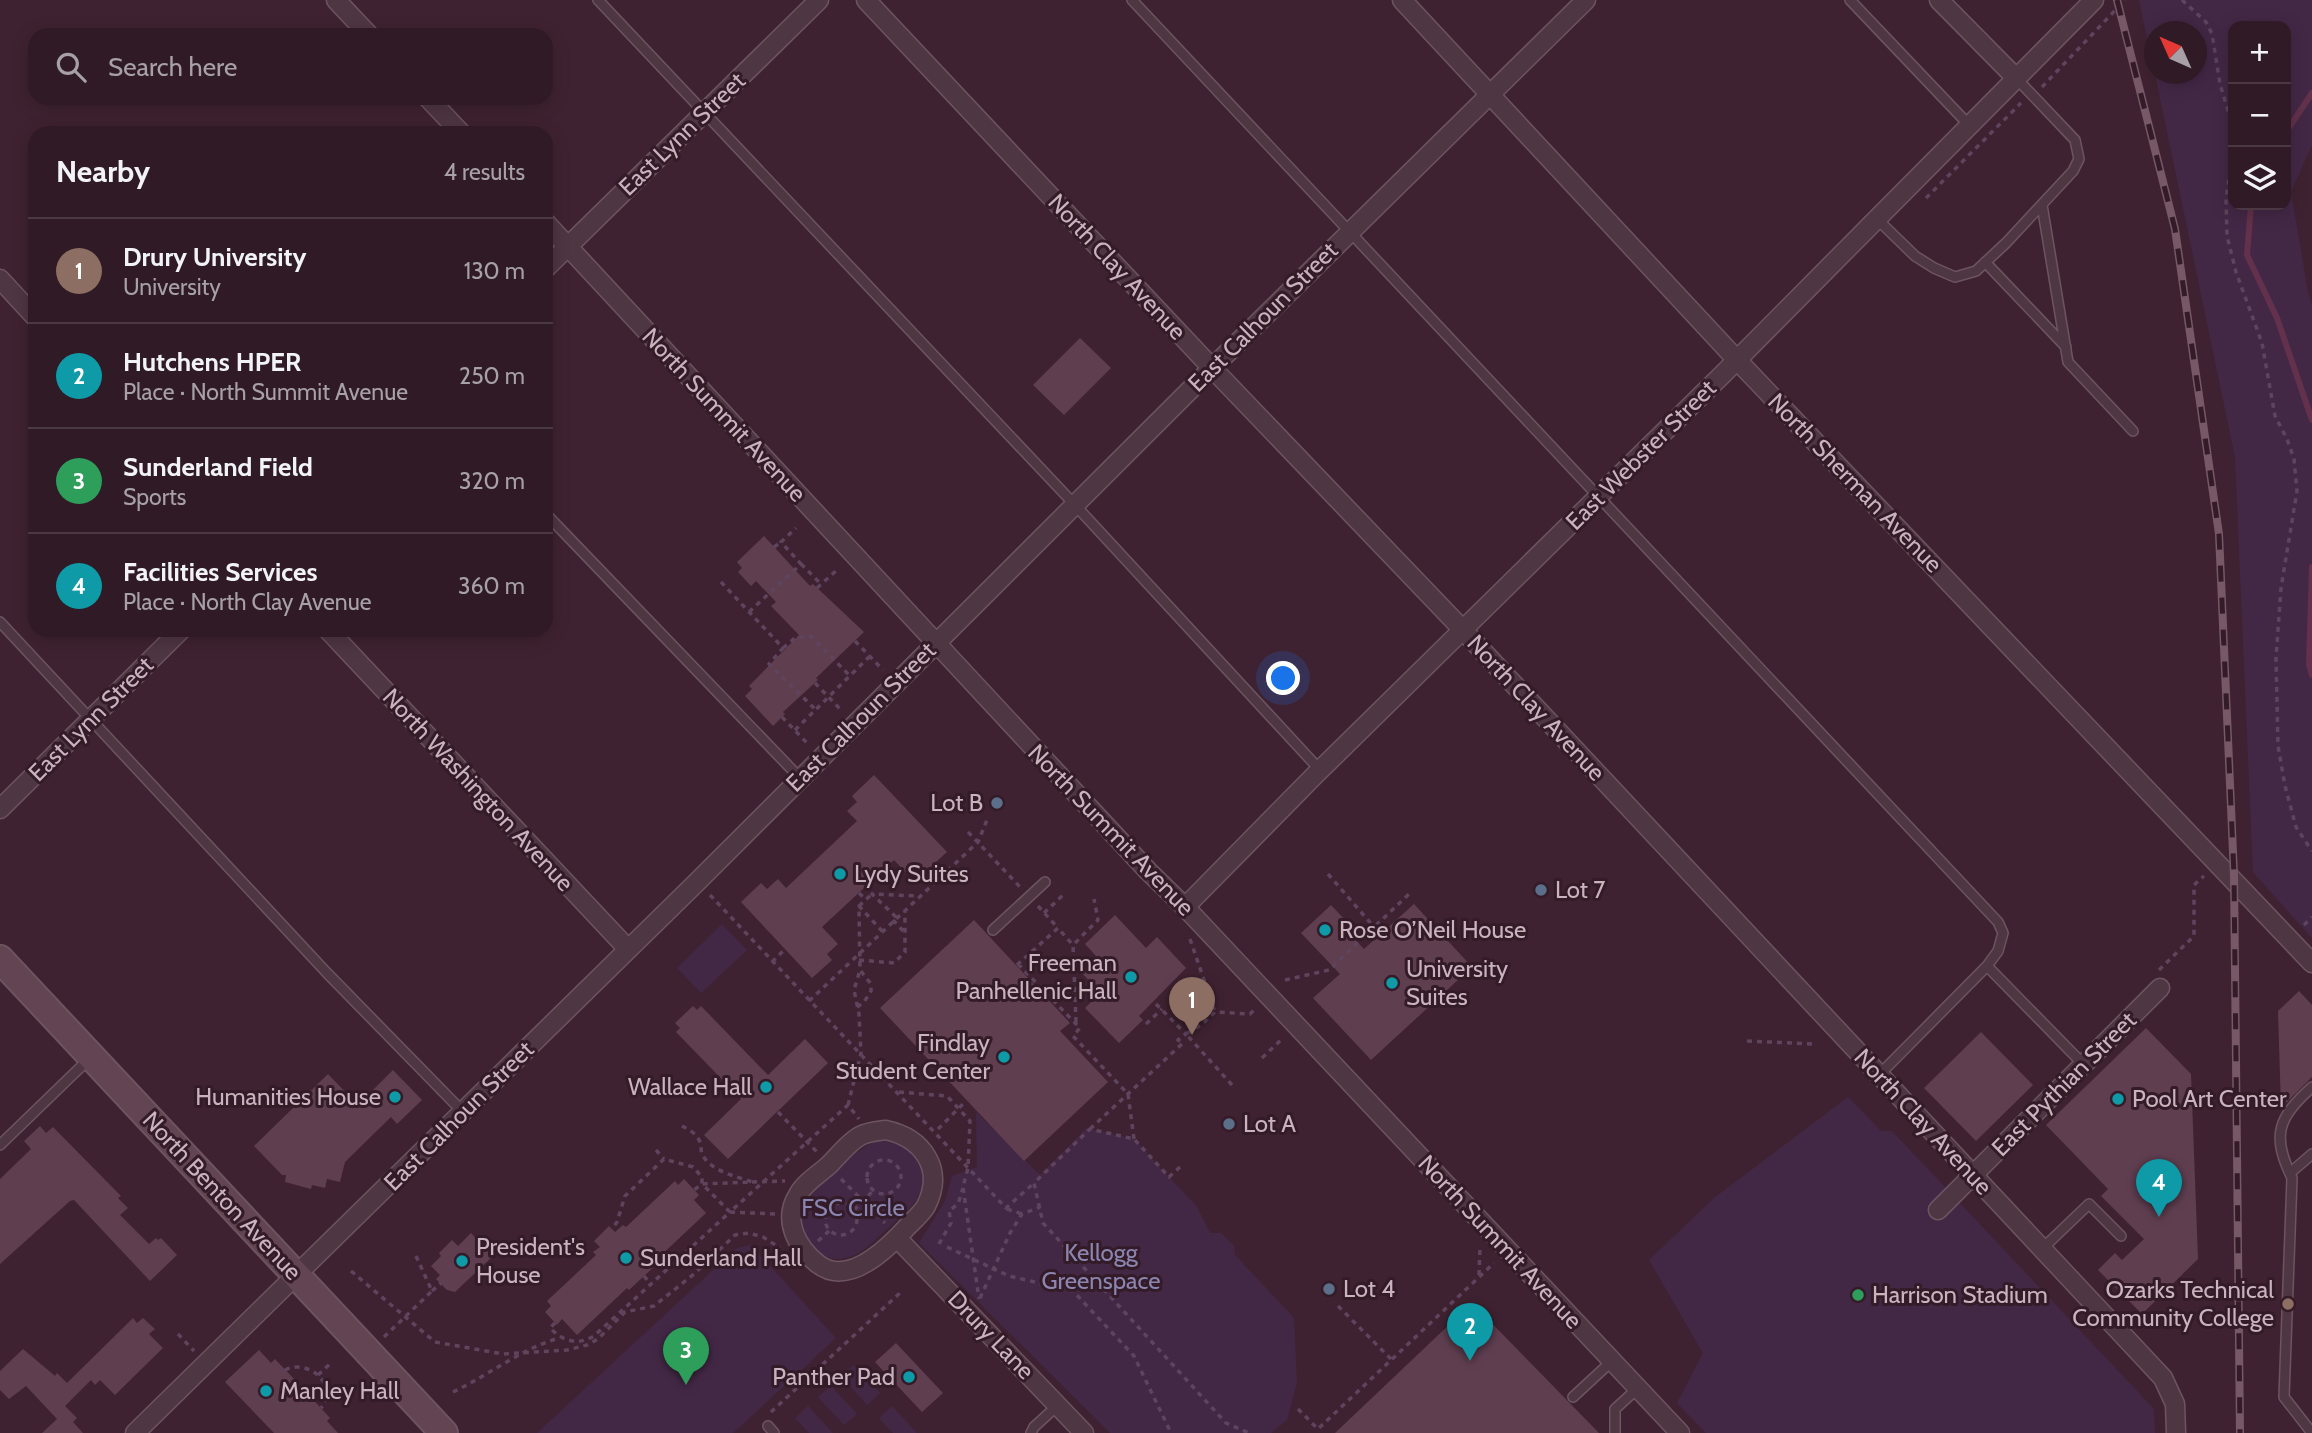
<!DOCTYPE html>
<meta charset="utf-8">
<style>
:root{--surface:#2f1a25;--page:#3b2732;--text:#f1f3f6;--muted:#a7a1a7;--line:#4a3842;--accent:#0b8043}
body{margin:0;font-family:Cabin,sans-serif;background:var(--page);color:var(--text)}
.controls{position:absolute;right:21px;top:21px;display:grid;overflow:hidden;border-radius:14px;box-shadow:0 4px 18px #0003}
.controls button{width:63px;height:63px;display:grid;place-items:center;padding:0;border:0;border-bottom:2px solid var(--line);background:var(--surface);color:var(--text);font:35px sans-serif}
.compass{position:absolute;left:2144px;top:21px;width:63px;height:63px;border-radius:50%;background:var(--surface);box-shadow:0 4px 18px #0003;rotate:315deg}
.you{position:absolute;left:1284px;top:679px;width:24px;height:24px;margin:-18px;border:5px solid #fff;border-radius:50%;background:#1a73e8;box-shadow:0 0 0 10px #1a73e833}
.badge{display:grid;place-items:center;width:46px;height:46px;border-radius:50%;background:var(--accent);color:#fff;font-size:23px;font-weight:700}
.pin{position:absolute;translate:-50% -58px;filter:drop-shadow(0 2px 4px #0008)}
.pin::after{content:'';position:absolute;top:37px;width:24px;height:21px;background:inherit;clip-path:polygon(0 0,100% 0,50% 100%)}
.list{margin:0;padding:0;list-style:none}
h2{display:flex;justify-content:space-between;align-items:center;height:91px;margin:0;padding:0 28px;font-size:30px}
h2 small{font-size:23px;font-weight:400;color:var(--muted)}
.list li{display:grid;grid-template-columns:46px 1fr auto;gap:21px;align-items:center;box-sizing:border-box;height:105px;padding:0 28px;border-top:2px solid var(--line)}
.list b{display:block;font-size:26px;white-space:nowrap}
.list p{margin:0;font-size:23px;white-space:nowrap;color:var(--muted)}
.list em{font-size:23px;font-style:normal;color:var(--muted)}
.icon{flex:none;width:38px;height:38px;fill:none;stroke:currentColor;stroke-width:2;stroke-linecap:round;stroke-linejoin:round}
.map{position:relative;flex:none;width:2312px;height:1433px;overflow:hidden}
.search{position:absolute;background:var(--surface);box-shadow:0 4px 18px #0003;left:28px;top:28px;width:525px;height:77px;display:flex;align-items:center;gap:18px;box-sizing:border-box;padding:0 24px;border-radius:21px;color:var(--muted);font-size:26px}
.panel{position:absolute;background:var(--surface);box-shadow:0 4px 18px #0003;left:28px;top:126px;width:525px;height:511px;border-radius:21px}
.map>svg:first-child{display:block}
.green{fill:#432846;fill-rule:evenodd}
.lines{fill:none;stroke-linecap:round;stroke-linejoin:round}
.stream{stroke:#63314b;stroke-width:6}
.building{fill:#5f3e50}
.lane-casing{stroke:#6d5461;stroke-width:12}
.street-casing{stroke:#6d5461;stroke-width:21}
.secondary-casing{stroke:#6d5461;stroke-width:30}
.path{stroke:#5f445e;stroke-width:3.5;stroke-dasharray:5 5;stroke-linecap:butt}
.lane{stroke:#4f3643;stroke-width:9}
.street{stroke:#4f3643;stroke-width:18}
.secondary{stroke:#624452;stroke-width:26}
.rail-casing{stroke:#765867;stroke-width:8}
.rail{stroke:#341b28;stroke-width:5;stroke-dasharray:16;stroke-linecap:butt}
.path-bridge{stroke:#5f445e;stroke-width:3.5;stroke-dasharray:5 5;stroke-linecap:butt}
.service-dot{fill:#5c6f8a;stroke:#341b28;stroke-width:2.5}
.culture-dot{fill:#0f9aa8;stroke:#341b28;stroke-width:2.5}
.leisure-dot{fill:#2e9e5b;stroke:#341b28;stroke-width:2.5}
.education-dot{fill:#8d6e63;stroke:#341b28;stroke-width:2.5}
.labels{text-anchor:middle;stroke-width:6;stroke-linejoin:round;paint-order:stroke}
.street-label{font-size:24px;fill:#cab2be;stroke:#341b28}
.poi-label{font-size:24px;fill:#cab2be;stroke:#341b28;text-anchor:start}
.park-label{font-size:24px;fill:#8b85b1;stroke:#341b28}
</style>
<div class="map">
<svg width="2312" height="1433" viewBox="0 0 2312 1433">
<rect width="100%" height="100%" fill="#3f2231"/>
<path class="green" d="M 2139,0 L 2312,0 L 2312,145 L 2291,192 L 2308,292 L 2312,305 L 2312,938 L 2253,872 L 2235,457 L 2155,74 L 2196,74 L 2196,32 L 2154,32 L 2154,71 ZM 2233,26 L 2286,26 L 2286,205 L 2233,205 Z
M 722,924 L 747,950 L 701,993 L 677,968 Z
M 1848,1097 L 1881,1131 L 1892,1131 L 2154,1409 L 2155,1433 L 1706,1433 L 1677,1403 L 1703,1353 L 1649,1260 L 1714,1198 Z
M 976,1112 L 1040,1175 L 1087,1128 L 1134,1139 L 1197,1207 L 1210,1233 L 1221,1233 L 1234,1246 L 1235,1255 L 1294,1318 L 1297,1382 L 1287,1420 L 1271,1433 L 1110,1433 L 919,1243 L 945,1201 L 952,1176 L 977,1167 Z
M 881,1139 C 911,1143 936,1167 917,1199 C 910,1210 897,1220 887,1229 C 871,1243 860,1258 838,1259 C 826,1259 817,1253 810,1245 C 785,1216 813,1192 833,1173 C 849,1159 861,1146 881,1139 Z
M 751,1245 L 836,1338 L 733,1433 L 537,1433 L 737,1248 Z
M 854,1365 L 880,1393 L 867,1405 L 841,1376 Z
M 831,1386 L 857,1414 L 844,1425 L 818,1397 Z
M 808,1406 L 833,1433 L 809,1433 L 795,1418 Z
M 892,1406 L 917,1433 L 893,1433 L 879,1418 Z"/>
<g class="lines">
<path class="stream" d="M 2286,132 L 2312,93
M 2251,205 L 2247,255 L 2277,318 L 2312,420
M 2312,567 L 2309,665 L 2312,675"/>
</g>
<path class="building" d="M 1080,338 L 1111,368 L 1064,415 L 1033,385 Z
M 764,536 L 810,586 L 813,584 L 864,632 L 816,678 L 818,680 L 783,712 L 785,714 L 773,726 L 745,696 L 752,689 L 749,686 L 799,635 L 771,606 L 776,602 L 756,581 L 751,586 L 738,572 L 742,568 L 737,562 Z
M 874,775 L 947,852 L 926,871 L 923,867 L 911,878 L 894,860 L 822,927 L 838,944 L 827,954 L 832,960 L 812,978 L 741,902 L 761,883 L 767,889 L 778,879 L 786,888 L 857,821 L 847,811 L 857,802 L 852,796 Z
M 1414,904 L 1472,967 L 1371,1060 L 1313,998 L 1340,974 L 1301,933 L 1331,905 L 1348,923 L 1343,927 L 1364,949 Z
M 1115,915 L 1146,948 L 1157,937 L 1186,968 L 1139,1016 L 1143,1020 L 1119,1043 L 1085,1008 L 1096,997 L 1089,989 L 1093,985 L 1080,971 L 1096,956 L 1085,944 Z
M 974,920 L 1070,1023 L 1060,1031 L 1108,1082 L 1024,1161 L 880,1008 Z
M 2299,991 L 2312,1005 L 2312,1077 L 2281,1108 L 2278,1011 Z
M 693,1006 L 697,1010 L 701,1006 L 768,1075 L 805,1039 L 828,1063 L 728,1159 L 704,1135 L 741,1099 L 676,1032 L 680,1028 L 675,1023 Z
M 2146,1028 L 2191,1074 L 2198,1259 L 2142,1314 L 2098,1270 L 2115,1253 L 2122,1260 L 2144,1239 L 2101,1196 L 2108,1189 L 2046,1125 Z
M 1981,1032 L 2033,1085 L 1976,1141 L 1924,1088 Z
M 393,1070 L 422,1100 L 397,1124 L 391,1117 L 345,1162 L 340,1182 L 327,1179 L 325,1188 L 312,1185 L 311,1189 L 285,1182 L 286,1175 L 282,1175 L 254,1146 L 328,1074 L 358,1105 Z
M 40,1126 L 46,1133 L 53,1127 L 121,1196 L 118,1198 L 128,1208 L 120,1215 L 149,1244 L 156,1238 L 158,1240 L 161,1238 L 177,1255 L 150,1281 L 74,1200 L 70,1201 L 0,1264 L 0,1179 L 31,1149 L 24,1141 Z
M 684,1179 L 699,1195 L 694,1200 L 706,1213 L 655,1261 L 658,1263 L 629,1290 L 627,1288 L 577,1335 L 562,1319 L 557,1325 L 545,1312 L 551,1306 L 547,1301 L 596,1255 L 593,1252 L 600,1247 L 594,1241 L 609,1226 L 615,1232 L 623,1225 L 626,1227 L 675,1181 L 678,1185 Z
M 471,1233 L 493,1256 L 455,1292 L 447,1290 L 436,1279 L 440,1275 L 431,1266 L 441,1256 L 439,1253 L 452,1240 L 458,1246 Z
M 1472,1303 L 1599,1433 L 1335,1433 Z
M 133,1318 L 137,1323 L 143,1318 L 155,1329 L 149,1334 L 163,1348 L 115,1395 L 100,1380 L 95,1385 L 91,1380 L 65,1406 L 77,1418 L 73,1422 L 83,1433 L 42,1433 L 57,1419 L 26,1386 L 9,1399 L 0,1390 L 0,1371 L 23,1349 L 55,1376 L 57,1373 L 67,1383 Z
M 896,1343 L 943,1393 L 922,1412 L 875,1362 Z
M 259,1350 L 271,1363 L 275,1359 L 296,1381 L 330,1418 L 327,1421 L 338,1433 L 274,1433 L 225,1382 Z"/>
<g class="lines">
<g class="lane-casing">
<path id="lane" d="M 598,0 L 1075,505 L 1320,770
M 1132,0 L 1998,922 L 2003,933 L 1998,951 L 1987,966 L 1879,1075
M 1850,0 L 1969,125
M 2042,205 L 2068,362 L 2133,431
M 1877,219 L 1915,256 L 1934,268 L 1955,277 L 1976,271 L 2006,243 L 2073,171 L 2079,159 L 2075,140 L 2016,78
M 1985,262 L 2066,347
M 546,514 L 800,778
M 0,622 L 327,973 L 463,1112
M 993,930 L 1045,882
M 1987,966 L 2084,1065
M 2312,1087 C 2278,1118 2271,1135 2292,1178 L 2284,1397 L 2312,1433
M 0,1145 L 90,1058
M 2290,1173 L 2312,1154
M 2042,1249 L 2089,1204 L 2121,1236
M 1573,1397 L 1612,1361
M 768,1426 L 774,1433
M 1031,1433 L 1034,1427 L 1058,1405
M 1615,1433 L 1615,1409 L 1638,1388"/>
</g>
<g class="street-casing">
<path id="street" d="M 336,0 L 369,35
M 866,0 L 1212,368 L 1463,630 L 2163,1378 L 2175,1404 L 2176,1433
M 1402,0 L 1737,360 L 2312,963
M 1939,0 L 2016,78
M 428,98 L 461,133
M 546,223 L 1148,871 L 1185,907 L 1680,1433
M 546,268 L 819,0
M 0,279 L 35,317
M 328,630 L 628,949
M 0,809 L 181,630
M 1185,907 L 1315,775 L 1723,374 L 2094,0
M 886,1130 C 922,1138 945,1168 926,1206 C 922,1213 914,1220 908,1226 C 889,1247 849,1288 818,1264 C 797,1248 782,1220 798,1195 C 804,1183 819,1174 829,1165 C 838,1156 849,1142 860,1136 C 867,1132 878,1131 886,1130 Z
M 1938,1210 L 2160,988
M 897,1238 L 1084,1433
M 135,1433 L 696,883 L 1212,368 L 1586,0"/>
</g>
<g class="secondary-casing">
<path id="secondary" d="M 0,959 L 444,1433"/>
</g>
<path class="path" d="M 2182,0 L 2206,22 L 2212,34 L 2220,84 L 2233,127
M 2042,87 L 2125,0
M 2233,150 L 2226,199 L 2227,236 L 2236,272 L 2262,343 L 2275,416 L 2287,439 L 2294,459 L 2297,491 L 2281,588 L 2276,658 L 2278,746 L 2285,786 L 2296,827 L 2312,851
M 1926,198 L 2021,103
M 774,547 L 781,542
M 801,564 L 822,585
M 721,582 L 783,648 L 769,664 L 816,710
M 817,588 L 837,570
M 749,612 L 801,564 L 781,542 L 796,528
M 855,641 L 883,670
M 783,648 L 795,638 L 811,636 L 850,676
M 815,683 L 842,711
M 782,717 L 808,744
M 795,730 L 870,656
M 968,832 L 1021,888
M 1328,874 L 1374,927
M 859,893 L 866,900
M 710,895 L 1006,1208 L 1034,1183
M 859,906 L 872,894
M 1038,906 L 1058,928
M 1044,913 L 1064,894
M 896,917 L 872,894 L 918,896
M 893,920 L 904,932
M 2304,925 L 2312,917
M 1190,939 L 1215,1012
M 859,960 L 894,963 L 905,952 L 905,910
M 772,962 L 785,949
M 1018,964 L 1080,1028 L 1073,1036 L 1128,1094 L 1134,1139
M 1017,965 L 1058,928 L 1073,945
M 2159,970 L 2194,936 L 2194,885 L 2204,876
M 1285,980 L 1329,970 L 1409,894
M 809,1001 L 978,842 L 987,820
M 857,1007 L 864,1002 L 871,991 L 871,984 L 860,970 L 859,906 L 882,931
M 1076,1022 L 1073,945 L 1098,920 L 1094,899
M 1146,1024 L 1162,1009
M 1747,1041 L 1814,1044
M 1262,1058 L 1283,1038
M 1232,1085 L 1186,1034 L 1201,1025 L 1215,1012 L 1250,1014 L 1256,1008
M 899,1092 L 947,1096 L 970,1121 L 968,1168 L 963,1187 L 979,1299
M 848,1105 L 861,1053 L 859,1014 L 854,990 L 860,970
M 778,1112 L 817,1152
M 682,1126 C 688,1129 696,1133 699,1140 C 702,1145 700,1151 703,1156 C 713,1172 736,1176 752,1182 L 702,1184 L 694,1190
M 1090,1129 L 1183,1043 L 1178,1040 L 1186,1034 L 1154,1002
M 656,1150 L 664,1159
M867 1177a17 17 0 1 1 34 0a17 17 0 1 1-34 0Z
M 1180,1167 L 1169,1177 L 1134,1139 L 1090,1129 L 1034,1183 L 1043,1223 L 1226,1423 L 1249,1433
M 841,1179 L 885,1223
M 752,1182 L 785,1181
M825 1219a16 16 0 1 1 32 0a16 16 0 1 1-32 0Z
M 1007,1209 L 1022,1214
M 854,1210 L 874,1190
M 775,1214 L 730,1212 L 848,1105 L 859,1119
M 818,1241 L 829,1231
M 939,1244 L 951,1223 L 949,1211 L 958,1204 L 963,1188
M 947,1247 L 1009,1276 L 1073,1291 L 1134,1356 L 1171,1433
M 351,1271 L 435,1342 L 503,1354 L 567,1350 L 587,1345 L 598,1339 L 625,1312 L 654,1306 L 694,1274 L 735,1235 L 749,1233 L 763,1237 L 780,1248
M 1479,1275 L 1480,1248
M 644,1276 L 651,1285
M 432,1291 L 441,1283
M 980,1298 L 1010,1233 L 1022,1214 L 1040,1207
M 1338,1306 L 1391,1359
M 555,1323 L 550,1328 C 563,1341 577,1346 594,1336 L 730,1212 L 702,1184 L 702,1177 L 693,1167 L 664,1159 L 625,1196 L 617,1222 L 612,1229
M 178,1334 L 194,1351
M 384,1337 L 432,1291 L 416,1256
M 285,1370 C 309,1358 340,1386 321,1408
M 318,1375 L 332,1362
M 453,1392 C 489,1375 521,1349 559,1338
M 1298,1409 L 1318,1429 L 1494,1263
M 771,1412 L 901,1292"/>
<use href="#lane" class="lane"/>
<use href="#street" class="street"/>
<use href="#secondary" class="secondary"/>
<g class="rail-casing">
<path id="rail" d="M 2117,0 L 2175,229 L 2219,534 L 2234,875 L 2240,1433"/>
</g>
<use href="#rail" class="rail"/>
<path class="path-bridge" d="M 938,1129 L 966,1101"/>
</g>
<g class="service-dot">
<circle cx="997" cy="803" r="7"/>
<circle cx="1541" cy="890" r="7"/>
<circle cx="1229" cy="1124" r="7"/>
<circle cx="1329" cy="1289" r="7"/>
</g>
<g class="culture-dot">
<circle cx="840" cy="874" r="7"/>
<circle cx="1325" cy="930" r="7"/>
<circle cx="1131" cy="977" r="7"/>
<circle cx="1392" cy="983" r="7"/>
<circle cx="1004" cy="1057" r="7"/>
<circle cx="766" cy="1087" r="7"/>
<circle cx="395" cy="1097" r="7"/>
<circle cx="2118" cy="1099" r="7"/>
<circle cx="626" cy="1258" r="7"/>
<circle cx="462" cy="1261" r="7"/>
<circle cx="909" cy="1377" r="7"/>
<circle cx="266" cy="1391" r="7"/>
</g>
<circle class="leisure-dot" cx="1858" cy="1295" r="7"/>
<circle class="education-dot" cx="2288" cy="1304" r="7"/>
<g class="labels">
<g class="street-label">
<text transform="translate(682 134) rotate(-44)" y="8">East Lynn Street</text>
<text transform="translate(1117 267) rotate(47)" y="8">North Clay Avenue</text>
<text transform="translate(1263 317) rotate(-45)" y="8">East Calhoun Street</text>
<text transform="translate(724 415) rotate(47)" y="8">North Summit Avenue</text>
<text transform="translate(1641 455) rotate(-45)" y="8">East Webster Street</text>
<text transform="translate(1855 483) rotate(46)" y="8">North Sherman Avenue</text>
<text transform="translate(1536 708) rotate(47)" y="8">North Clay Avenue</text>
<text transform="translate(861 717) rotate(-45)" y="8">East Calhoun Street</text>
<text transform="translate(91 719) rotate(-45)" y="8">East Lynn Street</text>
<text transform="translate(478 790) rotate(47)" y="8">North Washington Avenue</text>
<text transform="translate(1111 830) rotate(46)" y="8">North Summit Avenue</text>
<text transform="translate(2064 1084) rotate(-45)" y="8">East Pythian Street</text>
<text transform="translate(459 1116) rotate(-45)" y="8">East Calhoun Street</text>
<text transform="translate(1923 1122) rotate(47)" y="8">North Clay Avenue</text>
<text transform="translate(222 1196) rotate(47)" y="8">North Benton Avenue</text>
<text transform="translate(1500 1242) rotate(47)" y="8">North Summit Avenue</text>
<text transform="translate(991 1335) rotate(46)" y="8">Drury Lane</text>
</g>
<g class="poi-label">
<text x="983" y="811" text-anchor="end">Lot B</text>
<text x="854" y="882">Lydy Suites</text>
<text x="1555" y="898">Lot 7</text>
<text x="1339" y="938">Rose O’Neil House</text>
<text x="1117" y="971" text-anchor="end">Freeman<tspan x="1117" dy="28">Panhellenic Hall</tspan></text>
<text x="1406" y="977">University<tspan x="1406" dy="28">Suites</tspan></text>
<text x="990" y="1051" text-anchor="end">Findlay<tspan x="990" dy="28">Student Center</tspan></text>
<text x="752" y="1095" text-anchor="end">Wallace Hall</text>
<text x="381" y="1105" text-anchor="end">Humanities House</text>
<text x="2132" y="1107">Pool Art Center</text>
<text x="1243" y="1132">Lot A</text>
<text x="476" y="1255">President's<tspan x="476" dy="28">House</tspan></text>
<text x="640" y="1266">Sunderland Hall</text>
<text x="1343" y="1297">Lot 4</text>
<text x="2274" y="1298" text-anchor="end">Ozarks Technical<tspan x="2274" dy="28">Community College</tspan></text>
<text x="1872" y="1303">Harrison Stadium</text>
<text x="895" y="1385" text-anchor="end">Panther Pad</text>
<text x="280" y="1399">Manley Hall</text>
</g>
<g class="park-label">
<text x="853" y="1216">FSC Circle</text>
<text x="1101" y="1261">Kellogg<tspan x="1101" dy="28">Greenspace</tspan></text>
</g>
</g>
</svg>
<div class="controls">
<button>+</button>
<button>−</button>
<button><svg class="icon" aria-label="layers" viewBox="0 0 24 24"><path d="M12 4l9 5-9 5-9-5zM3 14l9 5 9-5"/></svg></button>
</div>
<svg class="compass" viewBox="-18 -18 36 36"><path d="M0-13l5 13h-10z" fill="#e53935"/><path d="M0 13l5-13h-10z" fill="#a7a1a7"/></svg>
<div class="you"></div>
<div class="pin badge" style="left:1192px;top:1035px;background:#8d6e63">1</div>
<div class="pin badge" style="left:1470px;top:1361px;background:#0f9aa8">2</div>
<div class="pin badge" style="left:686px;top:1385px;background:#2e9e5b">3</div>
<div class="pin badge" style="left:2159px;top:1217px;background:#0f9aa8">4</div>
<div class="search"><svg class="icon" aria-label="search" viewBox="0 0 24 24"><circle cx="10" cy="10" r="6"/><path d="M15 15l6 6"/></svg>Search here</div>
<section class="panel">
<h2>Nearby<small>4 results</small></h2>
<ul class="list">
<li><span class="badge" style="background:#8d6e63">1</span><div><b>Drury University</b><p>University</p></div><em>130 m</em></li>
<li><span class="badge" style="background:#0f9aa8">2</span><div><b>Hutchens HPER</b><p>Place · North Summit Avenue</p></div><em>250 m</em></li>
<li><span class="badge" style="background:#2e9e5b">3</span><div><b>Sunderland Field</b><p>Sports</p></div><em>320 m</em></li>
<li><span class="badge" style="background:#0f9aa8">4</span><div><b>Facilities Services</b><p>Place · North Clay Avenue</p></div><em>360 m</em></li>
</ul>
</section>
</div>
